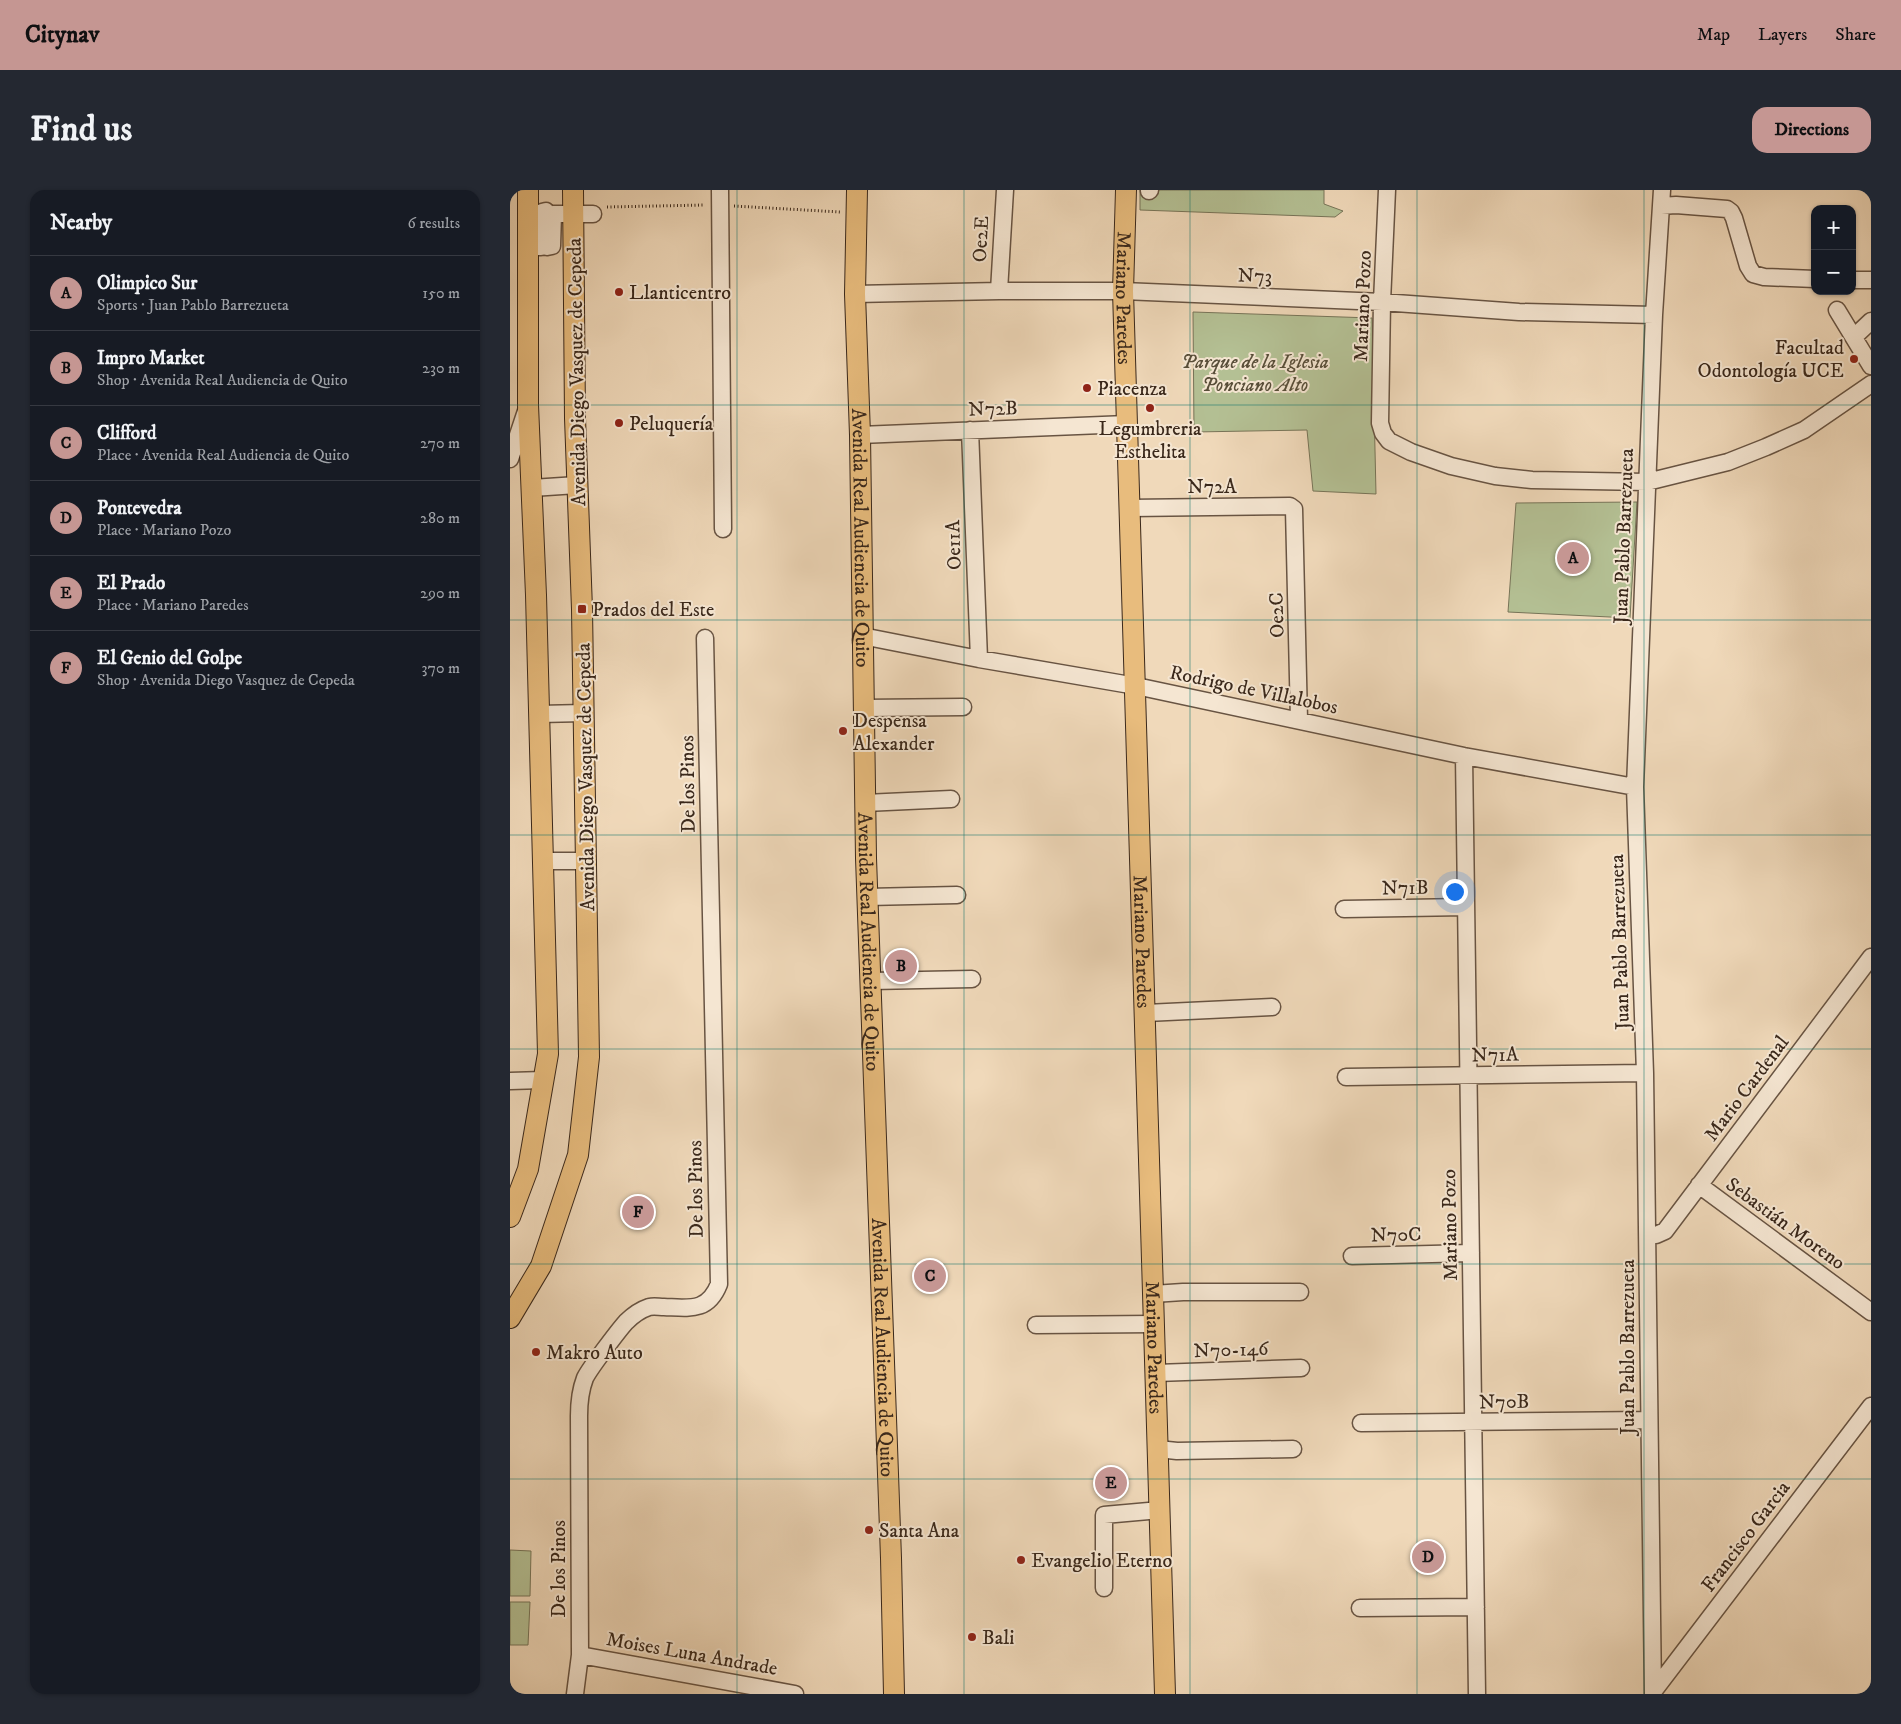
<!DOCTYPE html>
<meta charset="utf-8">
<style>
:root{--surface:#171b24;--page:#242831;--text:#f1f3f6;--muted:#9ea1a6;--line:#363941;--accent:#c59692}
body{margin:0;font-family:"IM FELL DW Pica",serif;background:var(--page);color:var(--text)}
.controls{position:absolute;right:15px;top:15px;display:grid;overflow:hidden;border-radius:10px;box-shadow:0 1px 4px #0004}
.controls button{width:45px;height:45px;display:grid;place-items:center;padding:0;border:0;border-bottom:1px solid var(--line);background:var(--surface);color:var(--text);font:25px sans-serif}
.you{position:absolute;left:944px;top:701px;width:18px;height:18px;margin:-12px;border:4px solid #fff;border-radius:50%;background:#1a73e8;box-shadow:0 0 0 8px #1a73e833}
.badge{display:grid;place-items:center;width:32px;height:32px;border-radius:50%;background:var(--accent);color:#111;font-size:16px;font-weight:700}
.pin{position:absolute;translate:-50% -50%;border:2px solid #fff;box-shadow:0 1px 5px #0006}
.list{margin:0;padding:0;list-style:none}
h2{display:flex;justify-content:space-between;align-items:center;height:65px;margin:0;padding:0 20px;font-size:21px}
h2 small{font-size:16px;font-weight:400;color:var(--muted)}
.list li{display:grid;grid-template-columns:32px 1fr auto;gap:15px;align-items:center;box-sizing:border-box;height:75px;padding:0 20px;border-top:1px solid var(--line)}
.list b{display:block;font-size:19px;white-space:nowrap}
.list p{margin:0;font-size:16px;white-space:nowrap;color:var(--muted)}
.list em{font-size:16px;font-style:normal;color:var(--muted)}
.map{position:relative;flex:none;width:1361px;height:1504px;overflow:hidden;border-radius:15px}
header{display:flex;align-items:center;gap:30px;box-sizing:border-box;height:70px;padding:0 25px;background:var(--accent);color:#111}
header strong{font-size:24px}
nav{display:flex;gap:28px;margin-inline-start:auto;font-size:18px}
.intro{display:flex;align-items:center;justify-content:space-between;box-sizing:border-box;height:120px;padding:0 30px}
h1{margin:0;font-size:35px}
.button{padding:12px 22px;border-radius:15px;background:var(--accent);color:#111;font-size:18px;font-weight:700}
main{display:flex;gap:30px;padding:0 30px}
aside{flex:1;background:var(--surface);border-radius:15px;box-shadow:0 1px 4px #0004}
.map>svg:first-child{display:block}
.green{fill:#b4c094;stroke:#777458}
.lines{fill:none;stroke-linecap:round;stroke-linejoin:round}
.minor-casing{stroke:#685443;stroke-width:19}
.major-casing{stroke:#3a281b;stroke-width:22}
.path{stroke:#3a281b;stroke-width:3;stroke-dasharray:1 2.5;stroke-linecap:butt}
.minor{stroke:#f5e6d2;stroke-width:16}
.major{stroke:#e8bc7d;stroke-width:20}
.grid{fill:none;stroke:#0f766e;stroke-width:1;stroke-opacity:0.55}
.poi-dot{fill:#8f2418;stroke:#f5e6d2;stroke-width:2}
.labels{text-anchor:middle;stroke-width:4;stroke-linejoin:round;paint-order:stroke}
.street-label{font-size:20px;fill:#3a281b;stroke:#f5e6d2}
.poi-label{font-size:20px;fill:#3a281b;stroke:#f5e6d2;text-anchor:start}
.park-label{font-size:20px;font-style:italic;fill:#584e39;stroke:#f5e6d2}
</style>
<header>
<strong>Citynav</strong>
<nav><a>Map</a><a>Layers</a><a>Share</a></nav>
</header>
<div class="intro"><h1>Find us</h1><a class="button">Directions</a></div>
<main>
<aside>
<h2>Nearby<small>6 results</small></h2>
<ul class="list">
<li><span class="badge">A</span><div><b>Olimpico Sur</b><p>Sports · Juan Pablo Barrezueta</p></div><em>150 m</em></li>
<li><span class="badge">B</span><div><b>Impro Market</b><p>Shop · Avenida Real Audiencia de Quito</p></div><em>230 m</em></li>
<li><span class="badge">C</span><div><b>Clifford</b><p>Place · Avenida Real Audiencia de Quito</p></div><em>270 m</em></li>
<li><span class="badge">D</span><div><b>Pontevedra</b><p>Place · Mariano Pozo</p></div><em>280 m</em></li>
<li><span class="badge">E</span><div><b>El Prado</b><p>Place · Mariano Paredes</p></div><em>290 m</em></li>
<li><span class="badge">F</span><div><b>El Genio del Golpe</b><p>Shop · Avenida Diego Vasquez de Cepeda</p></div><em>370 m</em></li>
</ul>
</aside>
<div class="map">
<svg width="1361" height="1504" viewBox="0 0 1361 1504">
<rect width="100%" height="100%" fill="#f0d9ba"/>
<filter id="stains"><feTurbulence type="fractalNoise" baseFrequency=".004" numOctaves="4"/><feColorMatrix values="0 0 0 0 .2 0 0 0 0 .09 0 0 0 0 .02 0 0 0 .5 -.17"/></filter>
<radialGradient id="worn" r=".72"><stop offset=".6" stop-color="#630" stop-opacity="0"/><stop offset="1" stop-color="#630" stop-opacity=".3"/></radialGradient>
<path class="green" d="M 630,0 L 814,0 L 814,14 L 833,21 L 825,27 L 630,20 Z
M 683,122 L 862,128 L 866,304 L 803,301 L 797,240 L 684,242 Z
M 1127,312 L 1120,428 L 998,422 L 1006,313 Z
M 0,1360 L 21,1361 L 20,1406 L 0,1406 Z
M 0,1412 L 20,1412 L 18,1455 L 0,1455 Z"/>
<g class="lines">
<g class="minor-casing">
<path id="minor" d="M 210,0 L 213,339
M 877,0 L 872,112 L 870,233 L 873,243 L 879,251 L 901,262 L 941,276 L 985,286 L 1022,290 L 1137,292 L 1218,272 L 1256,257 L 1294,240 L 1361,194
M 639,1 L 640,0
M 1151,16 L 1166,15 L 1217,19 L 1221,22 L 1224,28 L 1238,76 L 1243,84 L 1254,87 L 1305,89
M 26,38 L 26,57 L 31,57 L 32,22 L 36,21 L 37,57 L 42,56 L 43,24 L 83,24
M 1342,90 L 1361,90
M 489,101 L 495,0
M 345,104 L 489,101 L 613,101 L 872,112 L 1009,122 L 1144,125
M 1327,120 L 1361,176
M 1344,147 L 1361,131
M 460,240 L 469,469
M 350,245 L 617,234
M 0,269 L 16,221
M 22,298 L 67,295
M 620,318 L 780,316 L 784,319 L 789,530
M 352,446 L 469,469 L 626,496 L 954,566 L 1125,597
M 354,518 L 453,517
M 29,524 L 74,523
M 954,566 L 967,1504
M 355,613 L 441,609
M 33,671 L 77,671
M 357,707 L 447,705
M 834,719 L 956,717
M 361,791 L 462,789
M 636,823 L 762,817
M 836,887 L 1135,883
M 0,891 L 33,890
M 1189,995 L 1361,1122
M 1138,1045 L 1146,1045 L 1155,1041 L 1361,767
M 842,1066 L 961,1063
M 643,1104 L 673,1102 L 790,1102
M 526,1135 L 644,1134
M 646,1183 L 791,1178
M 851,1233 L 1138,1230
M 648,1259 L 667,1261 L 783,1259
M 594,1398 L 594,1325 L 650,1320
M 850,1418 L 966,1417
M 70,1465 L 285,1504
M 1143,1502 L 1361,1216
M 65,1504 L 70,1465 L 69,1226 C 69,1213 70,1201 75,1188 C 80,1178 108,1141 116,1132 C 123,1125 130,1120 139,1117 C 144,1116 149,1117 154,1117 C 180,1118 198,1122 209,1094 L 195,448
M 1143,1504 L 1135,883 L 1125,597 L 1144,125 L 1152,0"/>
</g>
<g class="major-casing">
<g id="major">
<path id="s1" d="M 347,0 L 345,104 L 350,245 L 356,668 L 381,1368 L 384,1504"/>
<path id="s2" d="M 616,0 L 613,101 L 655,1504"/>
<path d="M 0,1027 L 18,979 L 38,864 L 26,405 L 18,215 L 18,0"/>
<path d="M 0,1128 L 31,1076 L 68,965 L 79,867 L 72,419 L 65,228 L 63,0"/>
</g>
</g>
<path class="path" d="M 224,16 L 330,22
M 97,17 L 195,15"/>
<use href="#minor" class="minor"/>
<use href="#major" class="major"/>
</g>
<path class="grid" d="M 227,0 L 227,1504M 454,0 L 454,1504M 680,0 L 680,1504M 907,0 L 907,1504M 1134,0 L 1134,1504M 0,215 L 1361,215M 0,430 L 1361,430M 0,645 L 1361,645M 0,859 L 1361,859M 0,1074 L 1361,1074M 0,1289 L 1361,1289"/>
<g class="poi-dot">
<circle cx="109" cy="102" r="5"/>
<circle cx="1344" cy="169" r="5"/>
<circle cx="577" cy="198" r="5"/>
<circle cx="640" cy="218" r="5"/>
<circle cx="109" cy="233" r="5"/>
<rect x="67" y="414" width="10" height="10" rx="2.5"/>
<circle cx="333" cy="541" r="5"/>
<circle cx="26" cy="1162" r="5"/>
<circle cx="359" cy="1340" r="5"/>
<circle cx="511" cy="1370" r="5"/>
<circle cx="462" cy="1447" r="5"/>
</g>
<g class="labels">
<g class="street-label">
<text transform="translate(470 49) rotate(-87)" y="7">Oe2E</text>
<text transform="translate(745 85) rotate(2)" y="7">N73</text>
<text dy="7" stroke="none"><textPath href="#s2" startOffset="108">Mariano Paredes</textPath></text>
<text transform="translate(852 116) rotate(-88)" y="7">Mariano Pozo</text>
<text transform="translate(66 182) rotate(-91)" y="7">Avenida Diego Vasquez de Cepeda</text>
<text transform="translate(483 218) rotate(-2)" y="7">N72B</text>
<text x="702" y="303">N72A</text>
<text transform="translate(1113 346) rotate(-88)" y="7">Juan Pablo Barrezueta</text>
<text dy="7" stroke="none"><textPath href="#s1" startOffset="348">Avenida Real Audiencia de Quito</textPath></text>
<text transform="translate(443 355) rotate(-92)" y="7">Oe11A</text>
<text transform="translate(766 425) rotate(-91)" y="7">Oe2C</text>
<text transform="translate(744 499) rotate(12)" y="7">Rodrigo de Villalobos</text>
<text transform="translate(75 587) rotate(-91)" y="7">Avenida Diego Vasquez de Cepeda</text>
<text transform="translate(177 594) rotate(-91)" y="7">De los Pinos</text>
<text transform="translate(895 697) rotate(-1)" y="7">N71B</text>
<text dy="7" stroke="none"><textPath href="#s1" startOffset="752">Avenida Real Audiencia de Quito</textPath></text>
<text dy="7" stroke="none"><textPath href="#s2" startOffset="752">Mariano Paredes</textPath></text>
<text transform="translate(1109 752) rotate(-92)" y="7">Juan Pablo Barrezueta</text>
<text transform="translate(985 864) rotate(-1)" y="7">N71A</text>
<text transform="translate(1236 898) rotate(-53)" y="7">Mario Cardenal</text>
<text transform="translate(185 999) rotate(-91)" y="7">De los Pinos</text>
<text transform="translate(1276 1033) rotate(36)" y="7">Sebastián Moreno</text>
<text transform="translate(939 1035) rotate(-91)" y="7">Mariano Pozo</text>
<text transform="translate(886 1044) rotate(-1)" y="7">N70C</text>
<text dy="7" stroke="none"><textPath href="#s1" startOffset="1158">Avenida Real Audiencia de Quito</textPath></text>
<text dy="7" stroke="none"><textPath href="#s2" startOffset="1158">Mariano Paredes</textPath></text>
<text transform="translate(1117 1157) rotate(-90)" y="7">Juan Pablo Barrezueta</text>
<text transform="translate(721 1159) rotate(-2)" y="7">N70-146</text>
<text transform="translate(994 1211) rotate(-1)" y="7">N70B</text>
<text transform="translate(1235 1346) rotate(-53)" y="7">Francisco Garcia</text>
<text transform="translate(48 1379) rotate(-90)" y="7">De los Pinos</text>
<text transform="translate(182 1463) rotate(10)" y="7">Moises Luna Andrade</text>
</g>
<g class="poi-label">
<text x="119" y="109">Llanticentro</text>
<text x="1334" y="164" text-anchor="end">Facultad<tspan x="1334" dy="23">Odontología UCE</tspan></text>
<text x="587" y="205">Piacenza</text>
<text x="119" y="240">Peluquería</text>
<text x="640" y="245" text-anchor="middle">Legumbreria<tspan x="640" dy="23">Esthelita</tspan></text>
<text x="82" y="426">Prados del Este</text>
<text x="343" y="537">Despensa<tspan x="343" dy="23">Alexander</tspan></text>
<text x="36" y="1169">Makro Auto</text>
<text x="369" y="1347">Santa Ana</text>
<text x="521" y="1377">Evangelio Eterno</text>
<text x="472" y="1454">Bali</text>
</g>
<g class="park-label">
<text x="745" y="178">Parque de la Iglesia<tspan x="745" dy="23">Ponciano Alto</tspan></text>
</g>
</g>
<rect width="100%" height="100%" filter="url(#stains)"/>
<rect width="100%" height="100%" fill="url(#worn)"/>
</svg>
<div class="controls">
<button>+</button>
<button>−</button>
</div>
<div class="you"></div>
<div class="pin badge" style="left:1063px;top:368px">A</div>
<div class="pin badge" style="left:391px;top:776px">B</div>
<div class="pin badge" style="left:420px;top:1086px">C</div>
<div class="pin badge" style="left:918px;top:1367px">D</div>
<div class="pin badge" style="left:601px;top:1293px">E</div>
<div class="pin badge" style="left:128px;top:1022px">F</div>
</div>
</main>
